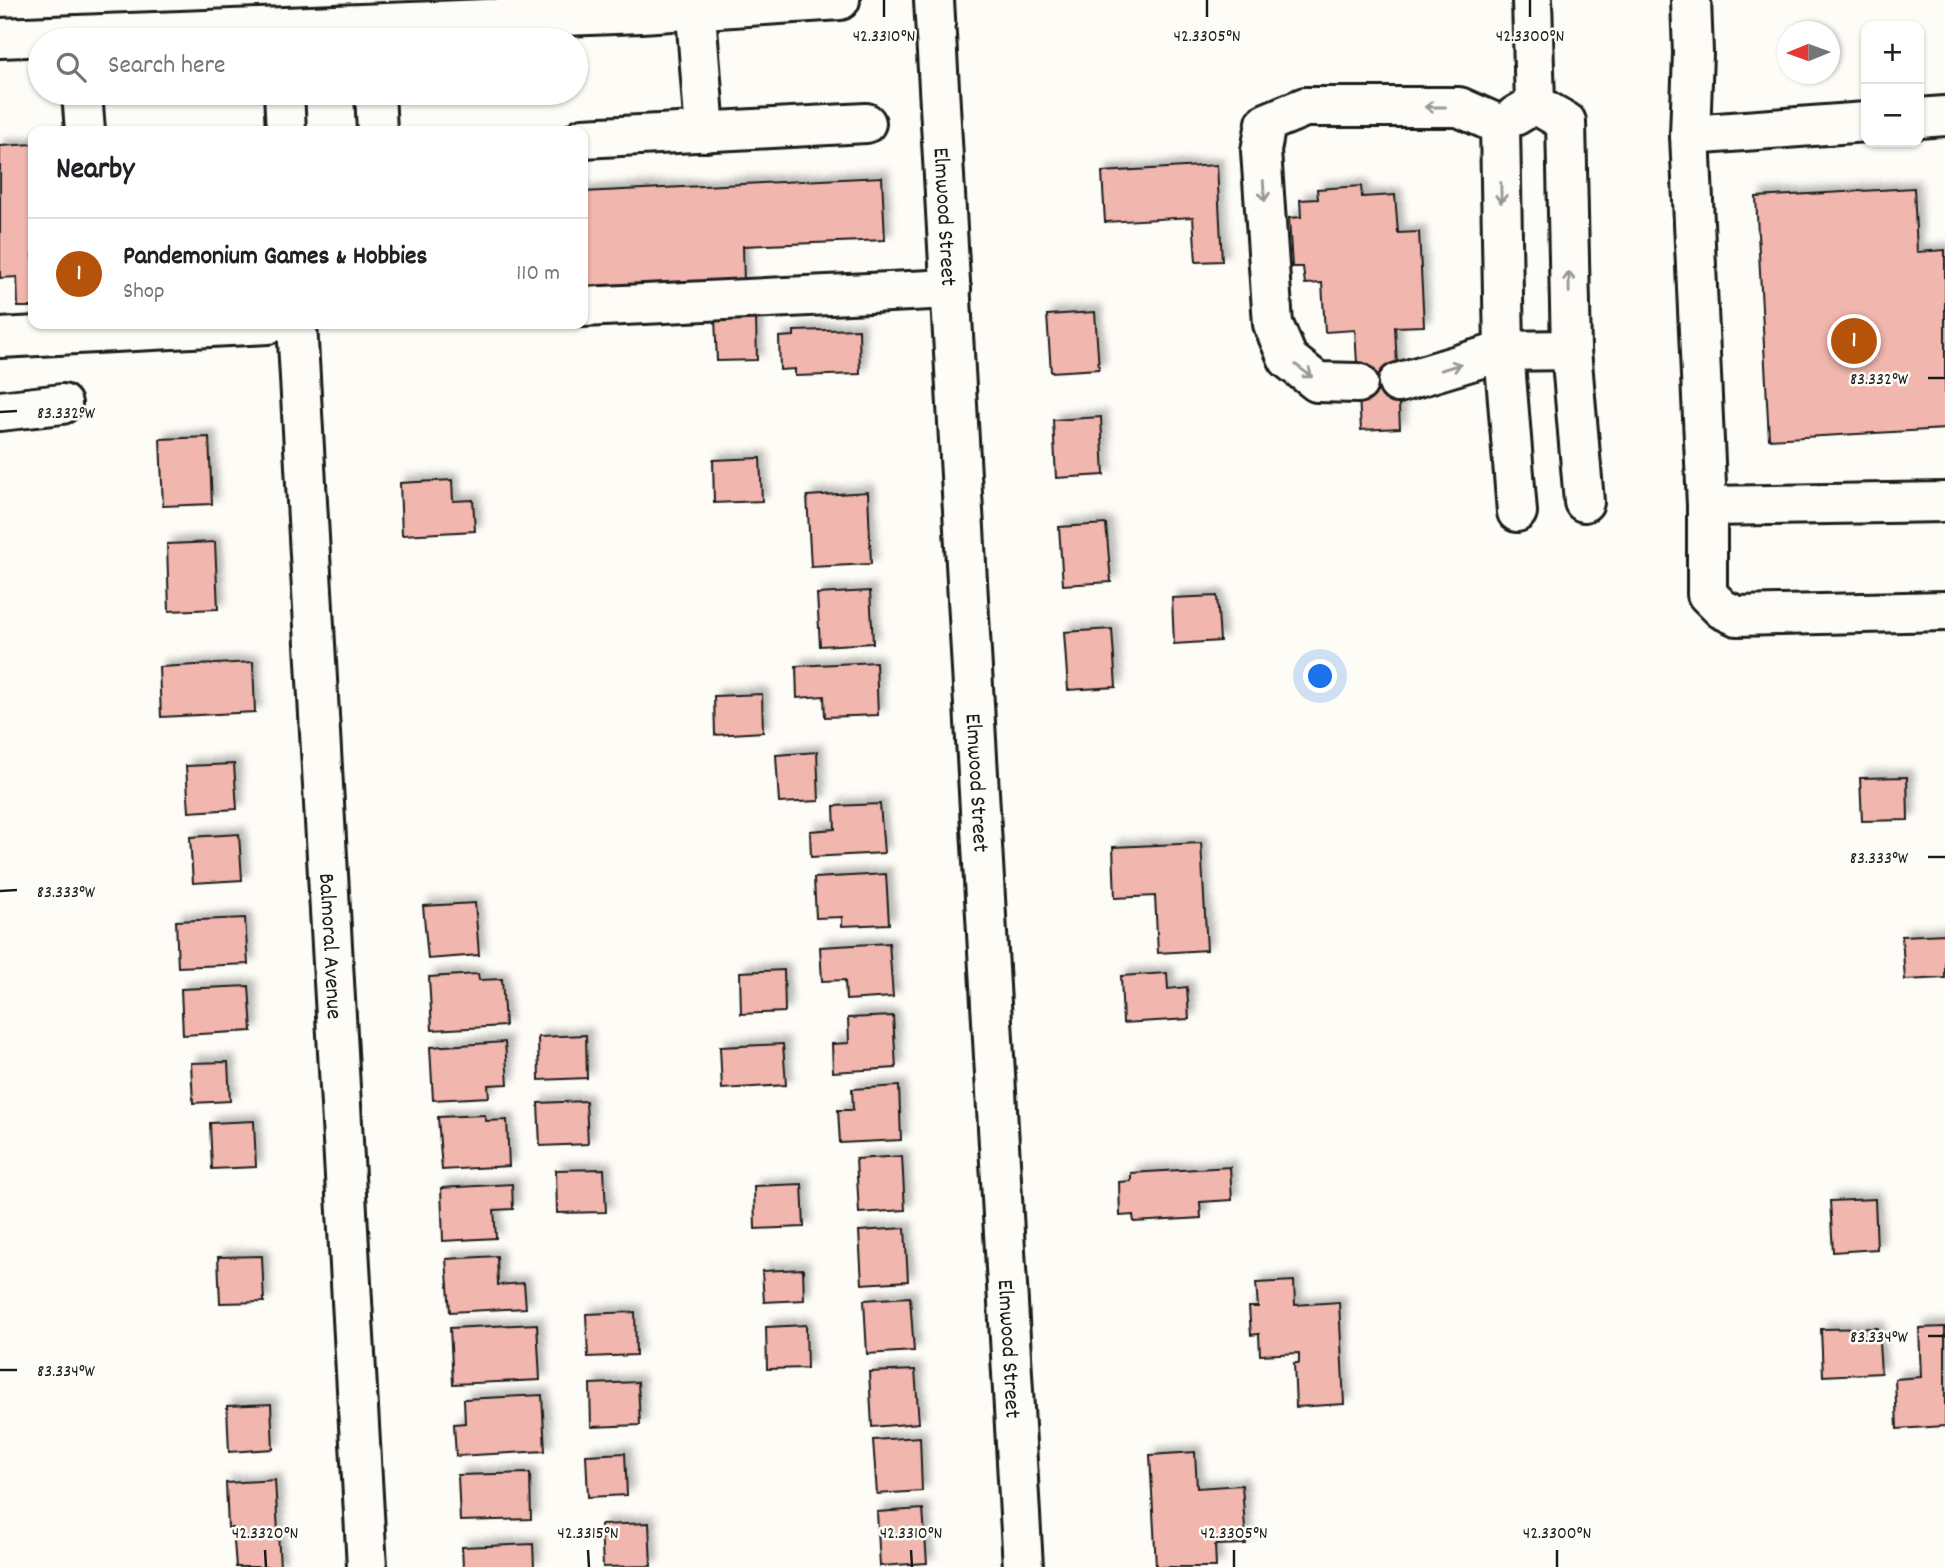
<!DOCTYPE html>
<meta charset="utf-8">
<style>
:root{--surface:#fff;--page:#f2f2f2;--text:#202124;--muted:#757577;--line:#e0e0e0;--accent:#b45309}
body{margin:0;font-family:Dekko,sans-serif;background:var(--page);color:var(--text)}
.controls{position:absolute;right:21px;top:21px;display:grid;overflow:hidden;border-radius:14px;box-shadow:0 2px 5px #0004}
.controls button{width:63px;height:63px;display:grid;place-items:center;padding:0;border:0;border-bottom:2px solid var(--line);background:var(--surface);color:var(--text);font:35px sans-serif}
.compass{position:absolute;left:1777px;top:21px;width:63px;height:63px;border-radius:50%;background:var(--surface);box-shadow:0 2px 5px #0004;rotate:269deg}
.you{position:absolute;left:1321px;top:677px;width:24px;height:24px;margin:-18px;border:5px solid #fff;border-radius:50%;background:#1a73e8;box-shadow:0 0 0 10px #1a73e833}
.badge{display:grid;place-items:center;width:46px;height:46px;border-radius:50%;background:var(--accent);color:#fff;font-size:23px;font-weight:700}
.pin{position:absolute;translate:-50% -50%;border:4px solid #fff;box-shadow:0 2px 7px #0006}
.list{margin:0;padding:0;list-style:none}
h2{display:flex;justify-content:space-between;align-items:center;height:91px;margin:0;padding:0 28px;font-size:30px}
h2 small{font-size:23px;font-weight:400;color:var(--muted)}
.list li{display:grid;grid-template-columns:46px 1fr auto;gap:21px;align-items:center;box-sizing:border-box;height:112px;padding:0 28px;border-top:2px solid var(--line)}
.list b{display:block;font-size:26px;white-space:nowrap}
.list p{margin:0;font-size:23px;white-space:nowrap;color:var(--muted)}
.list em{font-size:23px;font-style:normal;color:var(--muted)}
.icon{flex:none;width:38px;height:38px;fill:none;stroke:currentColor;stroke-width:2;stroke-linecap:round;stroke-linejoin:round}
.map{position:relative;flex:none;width:1945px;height:1567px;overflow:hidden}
.search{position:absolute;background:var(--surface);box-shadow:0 2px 5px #0004;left:28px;top:28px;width:560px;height:77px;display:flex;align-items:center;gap:18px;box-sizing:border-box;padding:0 24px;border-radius:38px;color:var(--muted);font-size:26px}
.panel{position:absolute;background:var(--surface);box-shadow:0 2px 5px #0004;left:28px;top:126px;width:560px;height:203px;border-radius:14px}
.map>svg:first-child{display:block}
.building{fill:#f1b6ad;stroke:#1c1c1c;stroke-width:2;filter:url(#shadow)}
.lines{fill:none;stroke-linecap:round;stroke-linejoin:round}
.minor-casing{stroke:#1c1c1c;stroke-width:44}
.major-casing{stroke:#1c1c1c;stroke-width:44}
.minor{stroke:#fdfcf7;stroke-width:38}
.major{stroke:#fdfcf7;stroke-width:38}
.oneway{stroke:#989794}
.ticks{fill:none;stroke:#1c1c1c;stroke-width:2.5}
.labels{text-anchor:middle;stroke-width:5;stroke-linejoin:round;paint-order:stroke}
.street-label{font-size:23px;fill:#1c1c1c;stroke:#fdfcf7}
.ticks-label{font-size:18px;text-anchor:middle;fill:#1c1c1c;stroke:#fdfcf7;stroke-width:5;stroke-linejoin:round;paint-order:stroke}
</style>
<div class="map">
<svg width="1945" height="1567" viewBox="0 0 1945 1567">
<defs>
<filter id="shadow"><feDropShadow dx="6" dy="-6" stdDeviation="3.5" flood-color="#0004"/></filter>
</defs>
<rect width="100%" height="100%" fill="#fdfcf7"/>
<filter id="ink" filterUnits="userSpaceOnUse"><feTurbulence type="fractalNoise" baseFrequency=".0143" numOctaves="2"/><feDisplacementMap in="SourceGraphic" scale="14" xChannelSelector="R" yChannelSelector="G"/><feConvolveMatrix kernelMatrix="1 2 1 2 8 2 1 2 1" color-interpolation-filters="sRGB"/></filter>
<g filter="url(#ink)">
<path class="building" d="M 33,144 L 33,307 L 18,307 L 17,277 L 0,278 L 0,146 Z
M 1217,165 L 1222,261 L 1196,262 L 1193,217 L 1105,222 L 1102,172 Z
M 882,177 L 885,240 L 743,246 L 744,283 L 583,291 L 583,192 Z
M 1361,186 L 1362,197 L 1395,195 L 1398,233 L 1419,232 L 1424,326 L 1395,327 L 1400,428 L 1361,430 L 1355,330 L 1325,332 L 1322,283 L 1305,284 L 1303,267 L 1292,267 L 1289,218 L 1301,217 L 1300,200 L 1318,199 L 1317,189 Z
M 1914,188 L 1917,252 L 1945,250 L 1945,429 L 1769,439 L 1756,197 Z
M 1095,312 L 1099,369 L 1051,372 L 1047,315 Z
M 756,318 L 757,360 L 717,361 L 715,319 Z
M 859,329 L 860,374 L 795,376 L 795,369 L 780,370 L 779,337 L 794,336 L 794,331 Z
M 1101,417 L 1104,475 L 1056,478 L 1053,420 Z
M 209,437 L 212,504 L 163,506 L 160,439 Z
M 760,458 L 762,501 L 714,503 L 713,460 Z
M 452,480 L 453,501 L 473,500 L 475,531 L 402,535 L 400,483 Z
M 868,492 L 871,564 L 811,567 L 807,496 Z
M 1106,524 L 1111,582 L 1063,585 L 1059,527 Z
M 215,542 L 218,609 L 169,611 L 167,544 Z
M 870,591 L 873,643 L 820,646 L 817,594 Z
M 1217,596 L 1220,641 L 1174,644 L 1172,598 Z
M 1112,629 L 1116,687 L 1068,690 L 1064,632 Z
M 253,662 L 255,712 L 161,717 L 159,667 Z
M 876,662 L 878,715 L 825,717 L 824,696 L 797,698 L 796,666 Z
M 762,694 L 763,732 L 715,735 L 714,696 Z
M 817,752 L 819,801 L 779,803 L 776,755 Z
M 234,764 L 237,809 L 189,812 L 186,766 Z
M 1907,777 L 1908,820 L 1862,821 L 1860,778 Z
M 880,804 L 884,853 L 811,857 L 810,831 L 835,829 L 834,806 Z
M 239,834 L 242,880 L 193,883 L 190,837 Z
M 1201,843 L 1207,950 L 1158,953 L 1155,896 L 1115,898 L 1113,847 Z
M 886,874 L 889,924 L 842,926 L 842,917 L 816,918 L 814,878 Z
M 475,903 L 479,955 L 428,959 L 423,906 Z
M 245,918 L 248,964 L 178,967 L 176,921 Z
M 1945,934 L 1945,978 L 1905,980 L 1902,936 Z
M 889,943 L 893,997 L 846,1000 L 845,980 L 822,981 L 820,947 Z
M 784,970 L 785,1012 L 741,1014 L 740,972 Z
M 1167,973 L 1168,989 L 1187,987 L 1189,1019 L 1123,1023 L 1121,976 Z
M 478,974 L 479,980 L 502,979 L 505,1026 L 432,1030 L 429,977 Z
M 249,986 L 252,1031 L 183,1035 L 181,989 Z
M 893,1016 L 896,1068 L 833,1072 L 832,1044 L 849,1043 L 848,1018 Z
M 586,1035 L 587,1078 L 539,1080 L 538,1037 Z
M 505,1042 L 508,1084 L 488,1085 L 489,1097 L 433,1100 L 430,1047 Z
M 783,1044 L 786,1085 L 722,1089 L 720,1047 Z
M 228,1062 L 230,1101 L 193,1103 L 191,1063 Z
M 899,1086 L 901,1140 L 840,1143 L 838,1110 L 853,1110 L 852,1089 Z
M 586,1101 L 588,1144 L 540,1146 L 538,1103 Z
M 485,1115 L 486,1121 L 507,1120 L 509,1166 L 442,1170 L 438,1117 Z
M 254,1121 L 256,1167 L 212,1169 L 210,1123 Z
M 902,1156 L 905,1210 L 859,1213 L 856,1159 Z
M 1230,1167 L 1232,1200 L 1200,1202 L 1201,1218 L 1134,1222 L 1133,1215 L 1120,1216 L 1119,1182 L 1131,1181 L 1131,1173 Z
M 604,1169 L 606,1212 L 557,1213 L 556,1170 Z
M 512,1184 L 513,1209 L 494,1210 L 496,1238 L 443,1241 L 441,1188 Z
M 802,1184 L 804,1227 L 755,1229 L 754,1186 Z
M 1875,1199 L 1877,1249 L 1833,1252 L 1830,1201 Z
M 905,1228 L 908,1281 L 862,1284 L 859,1231 Z
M 262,1256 L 264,1302 L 220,1303 L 218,1257 Z
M 497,1256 L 498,1285 L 524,1283 L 526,1308 L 450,1312 L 446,1259 Z
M 803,1269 L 804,1300 L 764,1302 L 762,1271 Z
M 1294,1281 L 1295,1305 L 1339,1302 L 1344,1404 L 1296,1407 L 1294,1363 L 1299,1363 L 1299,1353 L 1260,1355 L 1259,1334 L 1251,1335 L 1249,1307 L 1258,1307 L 1256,1283 Z
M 910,1297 L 914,1351 L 867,1354 L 864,1300 Z
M 635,1312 L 636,1355 L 588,1357 L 586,1314 Z
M 537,1324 L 540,1380 L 453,1384 L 450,1328 Z
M 806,1325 L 807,1368 L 767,1369 L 766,1327 Z
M 1945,1327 L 1945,1426 L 1897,1429 L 1895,1379 L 1921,1377 L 1919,1328 Z
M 1878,1328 L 1881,1373 L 1823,1376 L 1821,1329 Z
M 915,1370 L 919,1423 L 872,1427 L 869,1372 Z
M 638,1382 L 640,1425 L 591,1427 L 590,1384 Z
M 542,1395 L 545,1451 L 456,1456 L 454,1424 L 465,1423 L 464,1399 Z
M 271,1404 L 273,1449 L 229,1452 L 227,1406 Z
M 920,1437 L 922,1491 L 877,1494 L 873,1440 Z
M 1195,1452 L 1197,1488 L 1242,1485 L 1246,1544 L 1215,1545 L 1216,1567 L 1156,1567 L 1150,1455 Z
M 625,1453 L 627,1495 L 588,1497 L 586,1455 Z
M 530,1473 L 531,1519 L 460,1521 L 458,1475 Z
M 275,1480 L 280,1567 L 236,1567 L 233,1528 L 228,1528 L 226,1483 Z
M 923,1509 L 927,1563 L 880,1566 L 877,1512 Z
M 649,1523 L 651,1566 L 603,1567 L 601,1525 Z
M 533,1544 L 534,1567 L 463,1567 L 462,1547 Z"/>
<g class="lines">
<g class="minor-casing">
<g id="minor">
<path d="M 695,0 L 705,132"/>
<path id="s1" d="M 934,0 L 1023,1567"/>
<path d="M 1691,0 L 1693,53 L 1690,135 L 1866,122"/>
<path d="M 82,93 L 85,131"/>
<path d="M 284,93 L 286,131"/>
<path d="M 375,93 L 377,131"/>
<path d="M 1535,104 L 1566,122 L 1571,350 L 1584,502"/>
<path d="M 1515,116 L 1535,104 L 1532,0"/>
<path d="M 1919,118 L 1945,116"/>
<path d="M 1500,125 L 1504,351 L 1517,512"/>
<path d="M 1690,135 L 1707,506 L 1945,502"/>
<path d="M 583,138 L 866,123"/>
<path d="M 583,307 L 951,289"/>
<path id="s2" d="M 297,324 L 367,1567"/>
<path d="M 0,338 L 268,324"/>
<path d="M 1358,383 L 1317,382 L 1288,359 L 1273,324 L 1261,151 L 1266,123 L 1305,107 L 1459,107 L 1500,125"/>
<path d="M 1398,383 L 1504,351 L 1571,350"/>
<path d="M 0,411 L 62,404"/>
<path d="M 1707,506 L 1707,594 L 1722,609 L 1737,616 L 1945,611"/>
</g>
</g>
<g class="major-casing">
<path id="major" d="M 0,38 L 641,13 L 840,0"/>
</g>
<use href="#minor" class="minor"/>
<use href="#major" class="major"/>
</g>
<defs><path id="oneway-shaft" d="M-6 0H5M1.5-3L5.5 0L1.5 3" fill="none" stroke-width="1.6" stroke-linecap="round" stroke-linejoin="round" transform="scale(1.75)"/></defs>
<g class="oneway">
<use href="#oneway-shaft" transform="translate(1435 107) rotate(-180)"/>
<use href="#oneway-shaft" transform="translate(1264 191) rotate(86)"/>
<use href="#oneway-shaft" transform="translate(1501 193) rotate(89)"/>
<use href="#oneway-shaft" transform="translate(1569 282) rotate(-91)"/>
<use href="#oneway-shaft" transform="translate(1451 367) rotate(-17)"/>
<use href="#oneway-shaft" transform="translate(1304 371) rotate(37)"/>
</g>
</g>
<path class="ticks" d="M 884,0 L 884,17M 1207,0 L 1207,17M 1530,0 L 1530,17M 1928,378 L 1945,378M 0,412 L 17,411M 1928,857 L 1945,857M 0,891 L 17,890M 1928,1336 L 1945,1336M 0,1370 L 17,1370M 265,1550 L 266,1567M 588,1550 L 589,1567M 911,1550 L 912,1567M 1234,1550 L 1234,1567M 1557,1550 L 1557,1567"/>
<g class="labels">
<g class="street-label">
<text dy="8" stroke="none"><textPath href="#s1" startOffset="217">Elmwood Street</textPath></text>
<text dy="8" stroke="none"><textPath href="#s1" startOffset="784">Elmwood Street</textPath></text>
<text dy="8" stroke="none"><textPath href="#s2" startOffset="623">Balmoral Avenue</textPath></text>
<text dy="8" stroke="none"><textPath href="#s1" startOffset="1351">Elmwood Street</textPath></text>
</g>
</g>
<g class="ticks-label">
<text x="884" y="41">42.3310°N</text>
<text x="1207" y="41">42.3305°N</text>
<text x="1530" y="41">42.3300°N</text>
<text x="1879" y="384">83.332°W</text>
<text x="66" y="418">83.332°W</text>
<text x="1879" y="863">83.333°W</text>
<text x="66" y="897">83.333°W</text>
<text x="1879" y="1342">83.334°W</text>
<text x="66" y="1376">83.334°W</text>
<text x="265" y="1538">42.3320°N</text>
<text x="588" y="1538">42.3315°N</text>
<text x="911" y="1538">42.3310°N</text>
<text x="1234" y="1538">42.3305°N</text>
<text x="1557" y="1538">42.3300°N</text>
</g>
</svg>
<div class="controls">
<button>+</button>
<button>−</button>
</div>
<svg class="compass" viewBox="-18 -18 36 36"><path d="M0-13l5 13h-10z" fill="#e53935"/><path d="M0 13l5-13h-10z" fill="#757577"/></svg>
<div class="you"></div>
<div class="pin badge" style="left:1854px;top:341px">1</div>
<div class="search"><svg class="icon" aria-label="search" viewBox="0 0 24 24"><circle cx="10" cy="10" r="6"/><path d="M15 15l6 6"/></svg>Search here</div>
<section class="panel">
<h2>Nearby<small></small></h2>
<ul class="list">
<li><span class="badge">1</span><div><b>Pandemonium Games &amp; Hobbies</b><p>Shop</p></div><em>110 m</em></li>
</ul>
</section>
</div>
